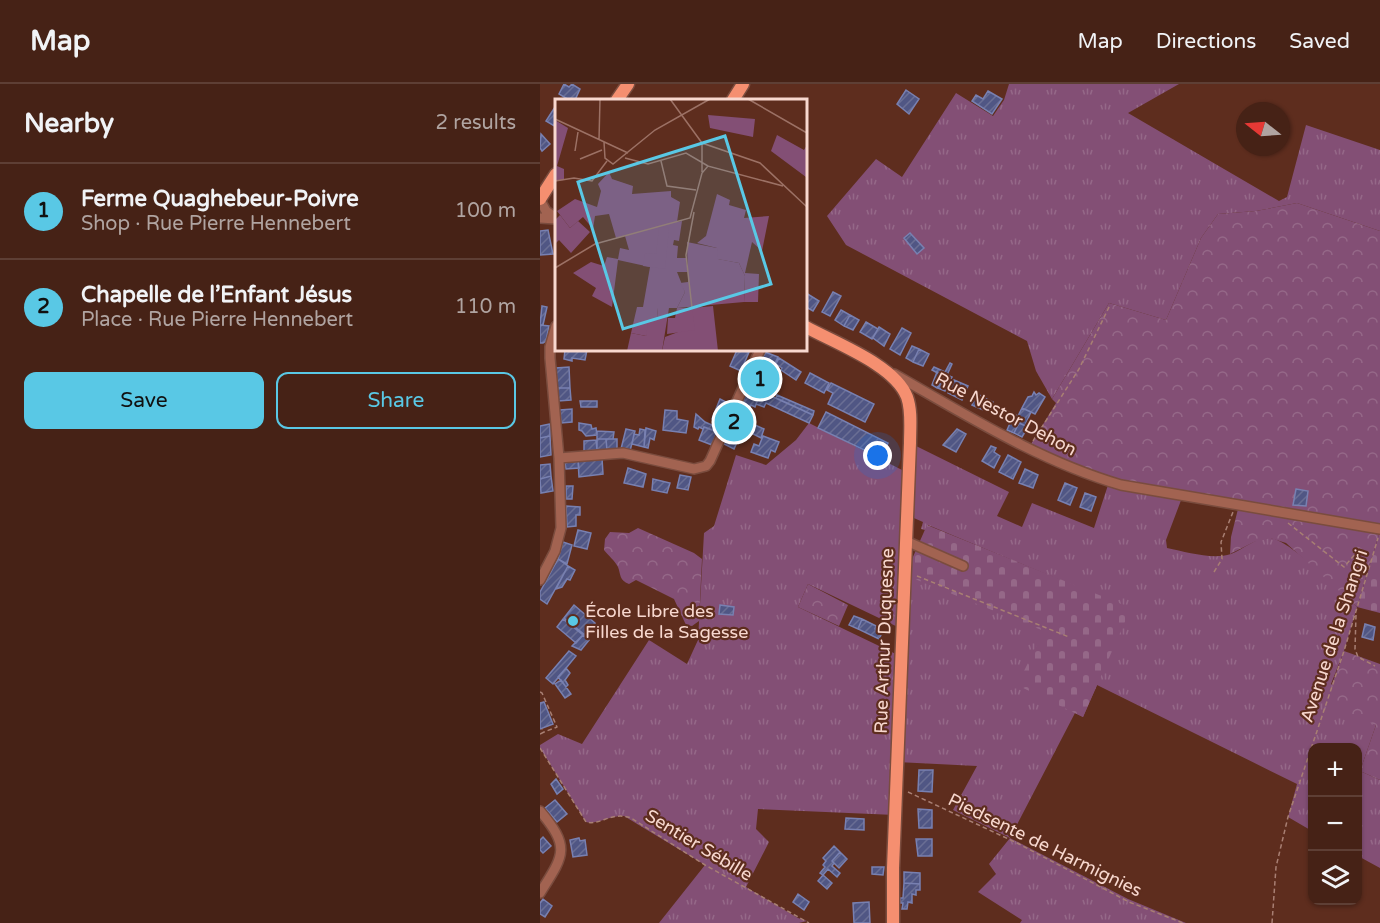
<!DOCTYPE html>
<meta charset="utf-8">
<style>
:root{--surface:#462216;--page:#4d2a1f;--text:#f1f3f6;--muted:#b0a4a1;--line:#5e3f35;--accent:#59c8e5}
body{margin:0;font-family:"Varela Round",sans-serif;background:var(--page);color:var(--text)}
.controls{position:absolute;right:18px;bottom:18px;display:grid;overflow:hidden;border-radius:12px;box-shadow:0 2px 4px #0004}
.controls button{width:54px;height:54px;display:grid;place-items:center;padding:0;border:0;border-bottom:2px solid var(--line);background:var(--surface);color:var(--text);font:30px sans-serif}
.compass{position:absolute;left:696px;top:18px;width:54px;height:54px;border-radius:50%;background:var(--surface);box-shadow:0 2px 4px #0004;rotate:287deg}
.you{position:absolute;left:338px;top:372px;width:21px;height:21px;margin:-15px;border:4px solid #fff;border-radius:50%;background:#1a73e8;box-shadow:0 0 0 9px #1a73e833}
.badge{display:grid;place-items:center;width:39px;height:39px;border-radius:50%;background:var(--accent);color:#111;font-size:20px;font-weight:700}
.pin{position:absolute;translate:-50% -50%;border:3px solid #fff;box-shadow:0 2px 6px #0006}
.list{margin:0;padding:0;list-style:none}
h2{display:flex;justify-content:space-between;align-items:center;height:78px;margin:0;padding:0 24px;font-size:26px}
h2 small{font-size:20px;font-weight:400;color:var(--muted)}
.list li{display:grid;grid-template-columns:39px 1fr auto;gap:18px;align-items:center;box-sizing:border-box;height:96px;padding:0 24px;border-top:2px solid var(--line)}
.list b{display:block;font-size:22px;white-space:nowrap}
.list p{margin:0;font-size:20px;white-space:nowrap;color:var(--muted)}
.list em{font-size:20px;font-style:normal;color:var(--muted)}
.actions{display:flex;gap:12px;padding:18px 24px}
.actions a{flex:1;padding:14px 0;border:2px solid var(--accent);border-radius:12px;text-align:center;font-size:21px;color:var(--accent)}
.actions .main{background:var(--accent);color:#111}
.icon{flex:none;width:33px;height:33px;fill:none;stroke:currentColor;stroke-width:2;stroke-linecap:round;stroke-linejoin:round}
.map{position:relative;flex:none;width:840px;height:839px;overflow:hidden}
header{display:flex;align-items:center;gap:36px;box-sizing:border-box;height:84px;padding:0 30px;background:var(--surface);border-bottom:2px solid var(--line)}
header strong{font-size:28px}
nav{display:flex;gap:33px;margin-inline-start:auto;font-size:21px}
main{display:flex}
aside{flex:1;background:var(--surface)}
.map>svg:first-child{display:block}
.grass{fill:url(#grass-tufts);fill-rule:evenodd}
.forest{fill:url(#forest-crowns)}
.cemetery{fill:url(#cemetery-stones)}
.building{fill:url(#building-hatch);stroke:#7880b1;stroke-width:1.5}
.lines{fill:none;stroke-linecap:round;stroke-linejoin:round}
.minor-casing{stroke:#7a4c3e;stroke-width:12}
.major-casing{stroke:#7a4c3e;stroke-width:15}
.path{stroke:#a87f73;stroke-width:1.5;stroke-dasharray:4.5 3;stroke-linecap:butt}
.minor{stroke:#a26351;stroke-width:9}
.major{stroke:#f58f70;stroke-width:12}
.poi-dot{fill:#59c8e5;stroke:#5e2d1e;stroke-width:2}
.labels{text-anchor:middle;stroke-width:4.5;stroke-linejoin:round;paint-order:stroke}
.street-label{font-size:18px;fill:#f8d8cf;stroke:#5e2d1e}
.poi-label{font-size:18px;fill:#f8d8cf;stroke:#5e2d1e;text-anchor:start}
.inset-road{fill:none;stroke:#9c7165;stroke-width:1.5}
.view{fill:#59c8e5;fill-opacity:0.15;stroke:#59c8e5;stroke-width:3}
.inset-edge{fill:none;stroke:#f8d8cf;stroke-width:3}
</style>
<header>
<strong>Map</strong>
<nav><a>Map</a><a>Directions</a><a>Saved</a></nav>
</header>
<main>
<aside>
<h2>Nearby<small>2 results</small></h2>
<ul class="list">
<li><span class="badge">1</span><div><b>Ferme Quaghebeur-Poivre</b><p>Shop · Rue Pierre Hennebert</p></div><em>100 m</em></li>
<li><span class="badge">2</span><div><b>Chapelle de l’Enfant Jésus</b><p>Place · Rue Pierre Hennebert</p></div><em>110 m</em></li>
</ul>
<div class="actions"><a class="main">Save</a><a>Share</a></div>
</aside>
<div class="map">
<svg width="840" height="839" viewBox="0 0 840 839">
<defs>
<pattern id="grass-tufts" width="24" height="20" patternUnits="userSpaceOnUse" patternTransform="scale(1.5)"><rect width="24" height="20" fill="#834f75"/><path d="M3 7l-1-3M5 7V3M7 7l1-3M15 17l-1-3M17 17v-4M19 17l1-3" fill="none" stroke="#956888"/></pattern>
<pattern id="forest-crowns" width="20" height="18" patternUnits="userSpaceOnUse" patternTransform="scale(1.5)"><rect width="20" height="18" fill="#834f75"/><path d="M2 6a3 3 0 1 1 6 0M12 15a3 3 0 1 1 6 0" fill="none" stroke="#956888"/></pattern>
<pattern id="cemetery-stones" width="16" height="16" patternUnits="userSpaceOnUse" patternTransform="scale(1.5)"><rect width="16" height="16" fill="#834f75"/><path d="M2 7V4a2 2 0 0 1 4 0v3zM10 15v-3a2 2 0 0 1 4 0v3z" fill="#956888"/></pattern>
<pattern id="building-hatch" width="6" height="6" patternUnits="userSpaceOnUse" patternTransform="scale(1.5)"><rect width="6" height="6" fill="#505684"/><path d="M-1 1l2-2M0 6l6-6M5 7l2-2" fill="none" stroke="#6a6e94"/></pattern>
</defs>
<rect width="100%" height="100%" fill="#5e2d1e"/>
<path class="grass" d="M 469,0 L 639,0 L 588,29 L 739,117 L 747,113 L 766,41 L 840,66 L 840,147 L 757,119 L 716,127 L 678,130 L 661,154 L 626,236 L 569,219 L 512,315 L 496,287 L 487,257 L 306,161 L 287,132 L 336,75 L 362,93 L 416,9 L 453,32 L 464,16 Z
M 269,339 L 368,389 L 370,359 L 469,408 L 457,432 L 482,443 L 492,419 L 554,444 L 569,398 L 643,411 L 626,456 L 627,464 C 647,468 672,476 691,470 C 704,465 716,453 730,454 C 749,455 801,508 817,523 L 804,567 L 791,600 L 836,641 L 820,687 L 840,696 L 840,784 L 818,772 L 818,664 L 772,664 L 772,747 L 748,733 L 757,700 L 557,601 L 543,633 L 535,629 L 470,754 L 588,815 L 646,839 L 480,839 L 482,836 L 438,808 L 456,790 L 449,780 L 470,754 L 413,726 L 437,682 L 357,678 L 355,731 L 218,725 L 216,745 L 229,758 L 206,803 L 258,834 L 267,837 L 259,839 L 119,839 L 165,781 L 84,732 C 71,731 57,741 46,738 L 0,664 L 0,661 L 18,650 L 42,660 L 109,556 L 147,580 L 158,556 L 164,449 L 174,442 L 196,371 L 226,381 L 256,356 ZM 367,431 L 383,438 L 381,445 L 385,446 L 388,441 L 525,498 L 365,487 ZM 268,500 L 362,545 L 360,572 L 258,523 Z"/>
<path class="forest" d="M 757,119 L 840,147 L 840,447 L 817,523 L 746,459 L 730,454 L 714,458 L 690,470 L 691,453 L 699,421 L 581,401 L 488,365 L 516,319 L 512,315 L 569,219 L 626,236 L 661,154 L 678,130 L 716,127 Z
M 98,444 L 154,469 L 162,475 L 159,537 L 152,542 L 146,541 L 134,515 L 96,496 L 89,500 C 79,496 81,491 78,483 C 75,477 68,471 64,466 L 65,455 L 70,448 L 89,449 Z
M 268,500 L 308,521 L 299,542 L 258,523 Z
M 804,567 L 840,580 L 840,696 L 820,687 L 836,641 L 784,622 Z"/>
<path class="cemetery" d="M 387,441 L 591,524 L 543,633 L 477,601 L 504,547 L 365,491 Z
M 840,447 L 840,529 L 817,523 Z"/>
<path class="building" d="M 24,0 L 29,3 L 32,0 L 40,5 L 35,16 L 29,16 L 19,10 Z
M 366,6 L 379,15 L 369,30 L 357,20 Z
M 448,7 L 462,15 L 452,30 L 432,17 L 436,11 L 443,15 Z
M 15,23 L 16,24 L 16,43 L 6,37 Z
M 1,50 L 10,60 L 2,67 L 0,64 Z
M 8,146 L 13,170 L 0,171 L 0,147 Z
M 370,149 L 384,164 L 377,170 L 364,154 Z
M 293,208 L 301,212 L 290,232 L 282,228 Z
M 266,209 L 279,217 L 273,227 L 266,223 Z
M 2,222 L 7,223 L 3,241 L 0,241 Z
M 301,226 L 310,231 L 304,242 L 295,236 Z
M 310,231 L 319,236 L 313,246 L 304,242 Z
M 326,238 L 338,245 L 332,255 L 320,248 Z
M 0,241 L 9,242 L 6,257 L 3,259 L 0,259 Z
M 339,243 L 350,250 L 344,262 L 333,254 Z
M 362,244 L 371,249 L 360,271 L 350,265 Z
M 372,262 L 379,265 L 373,278 L 366,274 Z
M 379,265 L 389,270 L 383,282 L 373,278 Z
M 25,266 L 47,266 L 45,276 L 32,274 L 32,277 L 24,275 Z
M 197,266 L 209,268 L 201,287 L 190,282 Z
M 225,268 L 238,273 L 233,284 L 221,278 Z
M 239,274 L 261,288 L 256,296 L 241,286 L 242,284 L 236,280 Z
M 221,278 L 232,284 L 229,292 L 217,286 Z
M 410,279 L 412,280 L 407,291 L 412,293 L 410,296 L 392,286 L 394,283 L 405,288 Z
M 29,283 L 30,304 L 17,304 L 16,284 Z
M 217,286 L 229,292 L 223,304 L 211,299 Z
M 397,288 L 404,292 L 397,304 L 392,301 Z
M 270,289 L 289,299 L 284,309 L 265,299 Z
M 404,292 L 410,296 L 405,307 L 398,304 Z
M 414,296 L 428,302 L 422,316 L 408,309 Z
M 211,299 L 223,304 L 218,315 L 206,310 Z
M 291,299 L 334,320 L 325,338 L 288,320 L 293,309 L 287,306 Z
M 17,304 L 30,304 L 31,316 L 18,317 Z
M 223,304 L 226,305 L 224,309 L 273,331 L 269,339 L 226,319 L 224,323 L 216,320 Z
M 494,308 L 496,311 L 499,309 L 505,313 L 495,330 L 482,324 L 488,313 L 492,312 Z
M 206,310 L 218,315 L 215,323 L 211,321 L 205,334 L 208,335 L 206,338 L 196,334 Z
M 437,310 L 453,318 L 448,328 L 432,321 Z
M 237,311 L 274,327 L 273,331 L 236,314 Z
M 180,315 L 186,318 L 178,338 L 172,335 Z
M 40,317 L 57,317 L 57,323 L 41,323 Z
M 482,324 L 491,328 L 486,339 L 489,340 L 488,343 L 479,339 L 481,334 L 478,332 Z
M 32,325 L 32,338 L 21,339 L 20,326 Z
M 125,326 L 137,327 L 137,335 L 148,337 L 146,349 L 123,346 Z
M 286,328 L 348,359 L 341,374 L 278,344 Z
M 156,330 L 165,338 L 174,342 L 173,346 L 164,343 L 163,345 L 159,343 L 158,345 L 154,343 Z
M 474,330 L 481,334 L 474,349 L 467,346 Z
M 196,334 L 206,338 L 198,356 L 188,351 Z
M 39,339 L 51,341 L 52,345 L 56,344 L 57,351 L 46,352 L 42,347 L 39,346 Z
M 479,339 L 488,343 L 482,353 L 474,349 Z
M 10,340 L 10,352 L 0,354 L 0,342 Z
M 215,341 L 224,345 L 221,354 L 211,349 Z
M 164,343 L 177,348 L 172,361 L 159,356 Z
M 106,344 L 116,347 L 114,356 L 110,354 L 108,364 L 104,363 Z
M 86,345 L 95,347 L 90,367 L 81,365 Z
M 100,345 L 105,346 L 104,363 L 92,360 L 94,350 L 99,351 Z
M 417,345 L 426,350 L 416,368 L 403,361 Z
M 57,347 L 74,348 L 73,355 L 57,355 Z
M 188,351 L 198,356 L 194,365 L 184,360 Z
M 10,352 L 11,371 L 0,373 L 0,354 Z
M 223,352 L 239,358 L 235,368 L 231,366 L 228,374 L 211,368 L 214,360 L 219,362 Z
M 57,355 L 66,355 L 67,366 L 57,366 Z
M 66,355 L 77,355 L 77,366 L 67,366 Z
M 56,356 L 57,366 L 44,367 L 44,357 Z
M 451,362 L 456,364 L 454,368 L 460,372 L 454,384 L 442,377 Z
M 468,371 L 481,378 L 473,395 L 459,388 Z
M 62,374 L 63,390 L 39,393 L 38,376 Z
M 38,376 L 39,384 L 26,385 L 25,379 Z
M 10,380 L 11,392 L 0,395 L 0,381 Z
M 88,384 L 106,390 L 103,403 L 84,399 Z
M 485,385 L 498,391 L 493,404 L 479,399 Z
M 140,391 L 151,393 L 148,406 L 137,404 Z
M 11,392 L 13,407 L 1,409 L 0,395 Z
M 113,395 L 130,399 L 127,409 L 112,406 Z
M 525,399 L 537,404 L 530,421 L 518,416 Z
M 26,402 L 33,402 L 32,415 L 26,415 Z
M 756,405 L 768,407 L 766,422 L 753,421 Z
M 545,409 L 556,413 L 551,427 L 540,423 Z
M 26,422 L 40,423 L 40,431 L 36,431 L 36,442 L 27,443 Z
M 38,446 L 51,449 L 47,465 L 34,462 Z
M 23,458 L 32,461 L 27,480 L 18,475 Z
M 18,475 L 28,482 L 7,520 L 0,515 L 0,508 Z
M 28,482 L 35,486 L 30,496 L 27,495 L 22,503 L 16,505 Z
M 34,521 L 55,539 L 45,551 L 24,534 Z
M 180,521 L 194,523 L 193,531 L 179,530 Z
M 314,532 L 322,535 L 318,545 L 309,541 Z
M 23,535 L 43,551 L 36,559 L 17,543 Z
M 322,535 L 336,542 L 335,545 L 342,549 L 339,555 L 318,545 Z
M 825,540 L 835,543 L 833,556 L 822,553 Z
M 43,551 L 49,556 L 41,566 L 32,562 Z
M 29,567 L 36,572 L 13,600 L 6,594 Z
M 26,584 L 30,589 L 25,596 L 28,601 L 26,603 L 18,593 Z
M 21,596 L 31,610 L 25,614 L 15,600 Z
M 4,618 L 13,640 L 0,645 L 0,619 Z
M 379,686 L 393,686 L 392,708 L 378,707 Z
M 16,695 L 23,705 L 17,710 L 11,700 Z
M 15,716 L 27,730 L 17,738 L 5,724 Z
M 378,725 L 392,726 L 392,744 L 379,744 Z
M 306,734 L 324,735 L 324,746 L 305,745 Z
M 3,753 L 11,762 L 3,769 L 0,766 L 0,756 Z
M 39,754 L 40,757 L 45,756 L 47,771 L 33,773 L 30,756 Z
M 376,755 L 392,755 L 392,772 L 378,772 Z
M 294,762 L 300,768 L 292,777 L 294,779 L 292,782 L 300,789 L 297,793 L 288,785 L 283,791 L 280,789 L 285,783 L 283,781 L 286,777 L 283,774 Z
M 300,768 L 307,775 L 299,784 L 292,777 Z
M 332,783 L 344,783 L 343,791 L 332,790 Z
M 364,788 L 380,789 L 380,800 L 364,799 Z
M 283,791 L 292,799 L 287,805 L 278,797 Z
M 364,799 L 380,800 L 380,806 L 376,806 L 376,811 L 372,810 L 372,819 L 368,818 L 367,825 L 362,825 L 363,819 L 360,819 L 360,814 L 363,814 Z
M 258,810 L 269,818 L 264,826 L 253,818 Z
M 3,815 L 12,822 L 5,833 L 0,830 L 0,819 Z
M 329,818 L 330,839 L 314,839 L 313,819 Z"/>
<g class="lines">
<g class="minor-casing">
<path id="minor" d="M 1,118 L 6,127 L 16,134
M 0,134 L 16,135
M 354,290 C 428,332 499,377 581,401 L 840,445
M 19,374 L 83,369 L 154,385 L 166,382 L 170,377 L 220,266
M 366,457 L 423,482
M 0,496 L 15,467 L 21,444 L 19,374 L 10,274 L 10,263 L 16,242
M 0,727 C 31,764 24,771 0,809"/>
</g>
<g class="major-casing">
<path id="major" d="M 77,16 L 88,0
M 193,16 L 203,0
M 0,115 L 16,90
M 266,243 C 295,259 355,281 367,313 C 372,327 370,344 370,359 L 353,784 L 353,839"/>
</g>
<path class="path" d="M 493,357 L 539,285 L 570,221
M 748,439 L 804,483 L 816,469 L 828,484
M 674,488 L 682,475 L 681,458 L 693,428
M 377,492 L 529,553
M 816,531 L 815,565 L 818,573 L 835,582
M 0,608 L 2,609 L 17,643 L 4,648
M 0,650 L 4,648 L 2,645
M 0,664 L 46,738 C 60,742 71,727 91,734 L 165,781 L 269,839
M 368,708 L 477,759 L 589,818 L 643,839
M 732,839 L 736,783 L 748,733 L 804,567 L 838,454"/>
<use href="#minor" class="minor"/>
<use href="#major" class="major"/>
</g>
<circle class="poi-dot" cx="33" cy="537" r="6"/>
<g class="labels">
<g class="street-label">
<text transform="translate(466 330) rotate(28)" y="6">Rue Nestor Dehon</text>
<text transform="translate(794 552) rotate(-72)" y="6">Avenue de la Shangri</text>
<text transform="translate(344 557) rotate(-88)" y="6">Rue Arthur Duquesne</text>
<text transform="translate(159 761) rotate(31)" y="6">Sentier Sébille</text>
<text transform="translate(505 761) rotate(26)" y="6">Piedsente de Harmignies</text>
</g>
<g class="poi-label">
<text x="45" y="533">École Libre des<tspan x="45" dy="21">Filles de la Sagesse</tspan></text>
</g>
</g>
<g transform="translate(15 15)">
<rect width="252" height="252" fill="#5e2d1e"/>
<path d="M 153,16 L 200,20 L 198,38 L 155,29 ZM 54,73 L 57,80 L 78,87 L 77,95 L 116,92 L 116,98 L 125,103 L 122,123 L 127,122 L 124,142 L 119,141 L 118,146 L 123,147 L 122,159 L 131,159 L 133,173 L 122,173 L 130,193 L 122,209 L 103,209 L 102,219 L 91,237 L 76,234 L 82,208 L 88,208 L 95,168 L 63,161 L 57,208 L 37,197 L 41,189 L 18,174 L 36,163 L 49,167 L 52,158 L 63,160 L 65,149 L 74,151 L 70,137 L 61,139 L 54,115 L 40,117 L 38,130 L 28,118 L 15,129 L 2,112 L 20,100 L 42,108 L 46,92 L 43,85 ZM 162,95 L 175,101 L 174,106 L 191,111 L 189,119 L 214,117 L 207,152 L 197,143 L 190,174 L 204,175 L 203,203 L 189,203 L 190,177 L 184,164 L 162,160 L 162,149 L 142,144 L 151,137 ZM 158,207 L 163,252 L 107,252 L 110,238 L 123,233 L 137,209 Z" fill="#834f75"/>
<path d="M 0,21 L 13,29 L 2,67 L 9,70 L 9,81 L 0,82 ZM 222,36 L 249,51 L 252,46 L 251,78 L 216,52 ZM 132,143 L 162,149 L 163,160 L 184,164 L 190,177 L 189,203 L 122,209 L 130,193 L 125,184 L 133,183 ZM 103,209 L 114,209 L 107,252 L 72,252 L 76,234 L 91,237 L 94,219 L 102,219 Z" fill="#834f75"/>
<path d="M 104,128 L 114,129 L 110,170 L 88,167 L 90,154 L 101,155 ZM 122,209 L 137,209 L 140,231 L 112,235 L 113,219 L 120,219 Z" fill="#834f75"/>
<path d="M 5,116 L 15,129 L 23,122 L 35,133 L 16,154 L 4,141 L 0,145 L 0,121 Z" fill="#834f75"/>
<path class="inset-road" d="M 115,0 L 147,44 L 205,64 L 252,108M 193,0 L 252,34M 0,20 L 73,54M 44,41 L 45,0M 49,43 L 50,59 L 58,65 L 100,31 L 155,0M 147,44 L 147,73M 20,52 L 23,33M 70,59 L 93,65 L 131,54 L 153,67M 25,60 L 47,51M 106,62 L 112,87 L 141,91M 0,82 L 19,79 L 37,82 L 52,62M 0,169 L 40,145 L 135,119 L 147,74 L 153,67 L 228,87M 137,209 L 131,156 L 139,113"/>
<path class="view" d="M 170,37 L 216,185 L 68,230 L 23,83 Z"/>
<rect width="252" height="252" class="inset-edge"/>
</g>
</svg>
<div class="controls">
<button>+</button>
<button>−</button>
<button><svg class="icon" aria-label="layers" viewBox="0 0 24 24"><path d="M12 4l9 5-9 5-9-5zM3 14l9 5 9-5"/></svg></button>
</div>
<svg class="compass" viewBox="-18 -18 36 36"><path d="M0-13l5 13h-10z" fill="#e53935"/><path d="M0 13l5-13h-10z" fill="#b0a4a1"/></svg>
<div class="you"></div>
<div class="pin badge" style="left:220px;top:295px">1</div>
<div class="pin badge" style="left:194px;top:338px">2</div>
</div>
</main>
